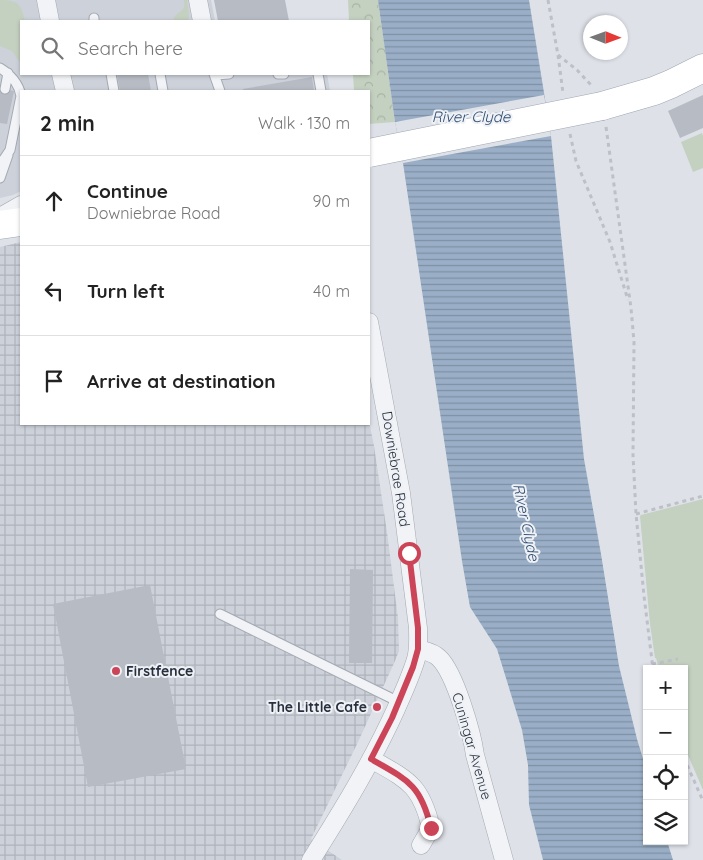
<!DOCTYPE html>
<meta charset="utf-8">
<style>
:root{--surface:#fff;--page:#f2f2f2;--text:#222;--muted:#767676;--line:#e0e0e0}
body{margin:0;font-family:Quicksand,sans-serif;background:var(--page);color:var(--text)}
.controls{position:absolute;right:15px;bottom:15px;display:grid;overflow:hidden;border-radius:0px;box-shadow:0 1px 4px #0004}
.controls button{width:45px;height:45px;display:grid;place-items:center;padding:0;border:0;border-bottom:1px solid var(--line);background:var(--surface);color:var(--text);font:25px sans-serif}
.compass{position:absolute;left:583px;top:15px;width:45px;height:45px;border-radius:50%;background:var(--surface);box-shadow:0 1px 4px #0004;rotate:91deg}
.stop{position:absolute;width:15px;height:15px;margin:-11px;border:4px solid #cc4457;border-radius:50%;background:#fff}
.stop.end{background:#cc4457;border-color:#fff;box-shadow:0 1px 5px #0008}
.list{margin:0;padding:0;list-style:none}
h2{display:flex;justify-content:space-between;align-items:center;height:65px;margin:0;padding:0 20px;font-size:21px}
h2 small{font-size:16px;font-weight:400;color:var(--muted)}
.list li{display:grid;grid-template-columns:32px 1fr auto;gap:15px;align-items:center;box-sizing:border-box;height:90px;padding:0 20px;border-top:1px solid var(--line)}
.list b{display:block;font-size:19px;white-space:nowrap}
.list p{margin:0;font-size:16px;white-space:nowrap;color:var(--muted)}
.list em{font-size:16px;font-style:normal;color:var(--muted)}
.icon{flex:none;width:28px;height:28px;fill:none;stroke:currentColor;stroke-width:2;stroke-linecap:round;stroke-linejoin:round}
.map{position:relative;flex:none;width:703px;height:860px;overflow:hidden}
.search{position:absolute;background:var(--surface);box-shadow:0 1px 4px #0004;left:20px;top:20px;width:350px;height:55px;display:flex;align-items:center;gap:12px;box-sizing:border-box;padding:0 18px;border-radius:0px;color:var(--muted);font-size:19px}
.panel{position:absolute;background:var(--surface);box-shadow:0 1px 4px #0004;left:20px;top:90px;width:350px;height:335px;border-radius:0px}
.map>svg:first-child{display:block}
.built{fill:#ccd1da}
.industrial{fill:url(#industrial-grid)}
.green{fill:#c4d1c0}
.forest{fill:url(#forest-crowns)}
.water{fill:url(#water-rules)}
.pier{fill:#dee2e8}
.building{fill:#b6bbc4}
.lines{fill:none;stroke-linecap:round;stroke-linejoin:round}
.lane-casing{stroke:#a4a9b2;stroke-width:11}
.street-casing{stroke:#a4a9b2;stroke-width:19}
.primary-casing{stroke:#9ea6b3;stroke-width:29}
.path{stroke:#bdc0c6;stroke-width:3;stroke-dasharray:4 4;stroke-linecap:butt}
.lane{stroke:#f1f3f6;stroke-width:9}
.street{stroke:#f1f3f6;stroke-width:18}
.primary{stroke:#fff;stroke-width:28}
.primary-bridge-casing{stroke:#9ea6b3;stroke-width:29;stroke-linecap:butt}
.primary-bridge{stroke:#fff;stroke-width:28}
.route{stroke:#cc4457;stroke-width:6}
.poi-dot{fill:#cc4457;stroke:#eef1f5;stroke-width:2}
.labels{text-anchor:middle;stroke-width:4;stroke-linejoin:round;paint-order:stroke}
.street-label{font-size:14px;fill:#28303e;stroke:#eef1f5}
.poi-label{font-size:14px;font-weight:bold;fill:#28303e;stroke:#eef1f5;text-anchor:start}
.water-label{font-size:15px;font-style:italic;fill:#324e72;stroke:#eef1f5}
</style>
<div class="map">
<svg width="703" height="860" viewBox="0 0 703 860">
<defs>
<pattern id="industrial-grid" width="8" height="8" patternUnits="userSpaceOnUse" patternTransform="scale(1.25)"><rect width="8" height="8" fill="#ccd1da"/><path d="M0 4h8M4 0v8" fill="none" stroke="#afb4bc"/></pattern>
<pattern id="forest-crowns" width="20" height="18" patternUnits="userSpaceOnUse" patternTransform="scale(1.25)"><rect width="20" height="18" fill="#c4d1c0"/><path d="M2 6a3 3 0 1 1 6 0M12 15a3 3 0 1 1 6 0" fill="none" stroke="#a8b4a6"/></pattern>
<pattern id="water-rules" width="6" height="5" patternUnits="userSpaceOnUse" patternTransform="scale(1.25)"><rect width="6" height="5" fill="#9aafc7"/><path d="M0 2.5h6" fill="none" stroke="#7e8fa3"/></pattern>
</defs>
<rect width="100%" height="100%" fill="#dee2e8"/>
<path class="built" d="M 0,0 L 211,0 L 215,21 L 21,21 L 21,74 L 327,74 L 330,91 L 21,91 L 21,191 L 13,195 L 0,198 Z"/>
<path class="industrial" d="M 21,242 L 21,424 L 369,424 L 369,421 L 374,446 L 387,532 L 398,618 L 399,651 L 395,661 L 358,742 L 311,839 L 342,860 L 0,860 L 0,247 Z"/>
<path class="green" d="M 0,0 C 19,0 21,4 25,21 L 21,21 L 21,64 L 12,51 L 0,46 Z
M 184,0 L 187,0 L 189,15 L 188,21 L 173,21 L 175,16 C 181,10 186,10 184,0 Z
M 702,133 L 703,136 L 703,168 L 693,172 L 681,142 Z
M 703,499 L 703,790 L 684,746 L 684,669 L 657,669 L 657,666 L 658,665 L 656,658 L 655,658 L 650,624 L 640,516 L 641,515 Z"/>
<path class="forest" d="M 348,0 L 378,0 L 395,122 L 369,124 L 369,91 L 354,91 L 353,74 L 369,74 L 369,21 L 349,21 Z"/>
<path class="water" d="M 378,0 L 529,0 L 551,136 L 584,459 L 601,554 L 619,666 L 637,739 L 647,772 L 647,841 L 667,841 L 673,860 L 543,860 L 529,805 L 528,765 L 522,730 L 497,649 L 470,607 L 462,561 L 403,163 L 395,122 Z"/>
<path class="pier" d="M 544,95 L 551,136 L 403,163 L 395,122 Z"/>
<path class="building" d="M 214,0 L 285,0 L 289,21 L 218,21 Z
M 117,74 L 148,74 L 151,91 L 120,91 Z
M 312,77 L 314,91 L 243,91 L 243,89 Z
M 0,88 L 14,91 L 7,124 L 0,123 Z
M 703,95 L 703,128 L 680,138 L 668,111 Z
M 350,569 L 373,570 L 372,663 L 349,663 Z
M 150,585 L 186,769 L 88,787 L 53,604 Z"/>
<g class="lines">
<g class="lane-casing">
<path id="lane" d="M 94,18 L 94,21
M 0,68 C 10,74 19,84 21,96 L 10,150 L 4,159 L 0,162
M 111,74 L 114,91
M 160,74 L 163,91
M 214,74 L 220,91
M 278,74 L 284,74
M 318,74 L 321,91
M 215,75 L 229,74
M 5,89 L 8,73
M 0,178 L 8,155
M 220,614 L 399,702"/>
</g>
<g class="street-casing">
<path id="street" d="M 46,0 L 50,21
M 198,0 L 202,21
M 61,74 L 65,91
M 0,217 L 21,205
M 418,649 C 425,651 433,652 439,658 C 455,673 472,733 475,755 L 504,860
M 371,759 C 408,780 421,785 431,828 L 421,845
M 311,860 C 342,811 372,762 396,709 C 403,693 411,676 416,659 C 419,649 418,639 418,628 L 401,493 L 369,322"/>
</g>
<g class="primary-casing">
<path id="primary" d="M 602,106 L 654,91 L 671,84 L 703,68
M 0,225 L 21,222"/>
</g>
<path class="path" d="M 548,0 L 558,55 L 563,93
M 558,55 L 577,70 L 592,86
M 606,127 L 631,308 L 634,342 L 633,455 L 636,514 L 644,596 L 653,669
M 570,134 L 576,161 L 610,242 L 628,300
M 636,514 L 703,496
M 652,664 L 678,659
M 684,758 L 703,801"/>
<use href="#lane" class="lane"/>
<use href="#street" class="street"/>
<use href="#primary" class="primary"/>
<g class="primary-bridge-casing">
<path id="primary-bridge" d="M 369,153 L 602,106"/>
</g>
<use href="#primary-bridge" class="primary-bridge"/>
</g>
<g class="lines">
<path class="route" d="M 409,553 L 418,628 L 418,649 L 413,667 L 392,718 L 371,759 C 408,780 421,785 431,828"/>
</g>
<g class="poi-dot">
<circle cx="116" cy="671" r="5"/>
<circle cx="377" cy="707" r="5"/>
</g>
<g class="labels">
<g class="street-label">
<text transform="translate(396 469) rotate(81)" y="5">Downiebrae Road</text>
<text transform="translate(472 746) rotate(74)" y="5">Cuningar Avenue</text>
</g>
<g class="poi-label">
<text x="126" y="676">Firstfence</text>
<text x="367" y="712" text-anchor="end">The Little Cafe</text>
</g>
<g class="water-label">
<text x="471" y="122">River Clyde</text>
<text transform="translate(526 522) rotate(78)" y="5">River Clyde</text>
</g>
</g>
</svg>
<div class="controls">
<button>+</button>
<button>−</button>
<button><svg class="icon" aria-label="locate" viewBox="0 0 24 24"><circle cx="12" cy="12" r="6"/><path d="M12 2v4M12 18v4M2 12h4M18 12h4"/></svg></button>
<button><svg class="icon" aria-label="layers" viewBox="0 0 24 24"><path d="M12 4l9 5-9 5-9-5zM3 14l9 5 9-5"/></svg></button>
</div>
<svg class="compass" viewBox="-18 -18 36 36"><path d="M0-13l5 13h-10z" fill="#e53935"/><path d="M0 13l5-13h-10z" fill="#767676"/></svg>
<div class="stop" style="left:409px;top:553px"></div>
<div class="stop end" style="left:431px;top:828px"></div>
<div class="search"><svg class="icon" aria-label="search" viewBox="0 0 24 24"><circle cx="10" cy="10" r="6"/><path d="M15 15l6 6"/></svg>Search here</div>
<section class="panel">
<h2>2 min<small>Walk · 130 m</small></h2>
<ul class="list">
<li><svg class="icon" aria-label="ahead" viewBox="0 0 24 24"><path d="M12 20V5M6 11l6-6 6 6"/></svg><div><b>Continue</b><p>Downiebrae Road</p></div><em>90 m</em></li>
<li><svg class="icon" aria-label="left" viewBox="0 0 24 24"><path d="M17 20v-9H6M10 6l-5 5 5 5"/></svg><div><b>Turn left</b></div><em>40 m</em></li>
<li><svg class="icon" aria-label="arrive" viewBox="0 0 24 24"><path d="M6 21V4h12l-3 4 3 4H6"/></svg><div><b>Arrive at destination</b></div></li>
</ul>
</section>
</div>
